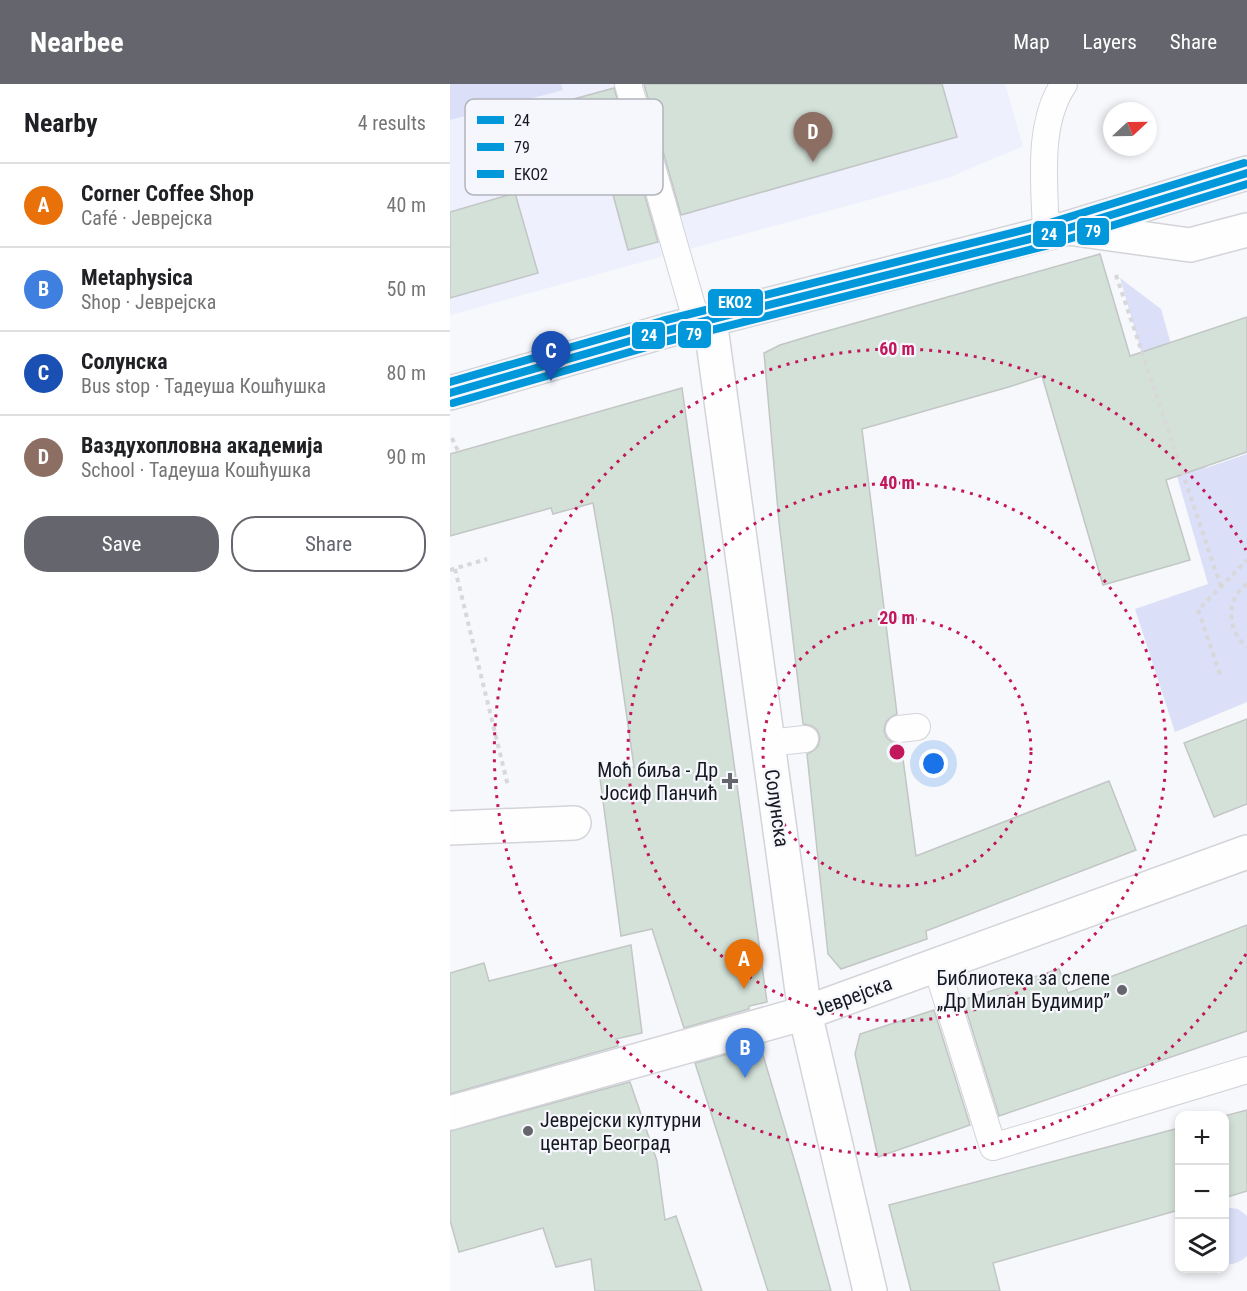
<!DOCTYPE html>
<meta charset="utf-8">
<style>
:root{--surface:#fff;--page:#f2f2f2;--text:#202124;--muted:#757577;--line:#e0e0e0;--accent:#65666d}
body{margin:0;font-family:"Roboto Condensed",sans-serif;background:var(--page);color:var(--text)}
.controls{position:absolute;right:18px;bottom:18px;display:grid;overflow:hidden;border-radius:12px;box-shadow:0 3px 9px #0003}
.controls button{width:54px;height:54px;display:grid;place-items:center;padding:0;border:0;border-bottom:2px solid var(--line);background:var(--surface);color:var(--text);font:30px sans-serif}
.compass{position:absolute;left:653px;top:18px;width:54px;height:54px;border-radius:50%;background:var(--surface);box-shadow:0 3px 9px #0003;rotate:68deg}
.you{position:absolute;left:484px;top:680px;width:21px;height:21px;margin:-15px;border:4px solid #fff;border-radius:50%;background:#1a73e8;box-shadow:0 0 0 9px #1a73e833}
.badge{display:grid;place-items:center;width:39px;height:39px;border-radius:50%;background:var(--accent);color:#fff;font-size:20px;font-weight:700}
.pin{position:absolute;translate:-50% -50px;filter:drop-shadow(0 2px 3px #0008)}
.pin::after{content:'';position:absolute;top:32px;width:21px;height:18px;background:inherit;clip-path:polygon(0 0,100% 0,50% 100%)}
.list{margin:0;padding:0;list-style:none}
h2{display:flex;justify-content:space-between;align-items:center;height:78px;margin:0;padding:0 24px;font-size:26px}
h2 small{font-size:20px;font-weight:400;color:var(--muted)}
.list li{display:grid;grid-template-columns:39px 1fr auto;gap:18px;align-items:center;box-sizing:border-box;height:84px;padding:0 24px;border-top:2px solid var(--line)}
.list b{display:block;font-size:22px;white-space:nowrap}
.list p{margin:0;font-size:20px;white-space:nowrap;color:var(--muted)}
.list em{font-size:20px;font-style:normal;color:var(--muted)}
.actions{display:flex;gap:12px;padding:18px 24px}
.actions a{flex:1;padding:14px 0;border:2px solid var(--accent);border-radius:24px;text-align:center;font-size:21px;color:var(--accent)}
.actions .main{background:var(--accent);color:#fff}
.icon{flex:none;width:33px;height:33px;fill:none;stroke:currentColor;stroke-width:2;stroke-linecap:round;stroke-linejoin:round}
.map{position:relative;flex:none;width:797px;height:1207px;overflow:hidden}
header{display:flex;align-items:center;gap:36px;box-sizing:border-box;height:84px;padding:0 30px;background:var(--accent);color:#fff}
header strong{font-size:28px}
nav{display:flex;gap:33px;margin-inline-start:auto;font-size:21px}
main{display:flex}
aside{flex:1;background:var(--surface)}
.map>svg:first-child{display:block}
.built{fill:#eef0fd}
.green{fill:#dbdff7}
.building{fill:#d3e1d8;stroke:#c2c6c5;stroke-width:1.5}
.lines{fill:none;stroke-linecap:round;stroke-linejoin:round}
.lane-casing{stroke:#d3d4da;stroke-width:28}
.street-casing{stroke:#d3d4da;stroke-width:36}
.secondary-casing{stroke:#d3d4da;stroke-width:36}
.path{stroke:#d8d8da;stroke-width:4;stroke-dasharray:4.5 4.5;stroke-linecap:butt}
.lane{stroke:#fefefe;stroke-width:26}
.street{stroke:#fefefe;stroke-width:33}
.secondary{stroke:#fefefe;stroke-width:33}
.bus-1-casing{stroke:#f6f7fc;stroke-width:12}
.bus-2-casing{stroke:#f6f7fc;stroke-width:12}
.bus-3-casing{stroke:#f6f7fc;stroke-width:12}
.bus-1{stroke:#0098da;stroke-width:8}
.bus-2{stroke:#0098da;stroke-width:8}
.bus-3{stroke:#0098da;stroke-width:8}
.ring{fill:none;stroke:#c2185b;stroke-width:3;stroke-dasharray:3 6}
.poi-dot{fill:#65666d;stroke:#f6f7fc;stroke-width:2}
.labels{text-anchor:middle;stroke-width:4.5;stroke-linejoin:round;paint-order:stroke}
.poi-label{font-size:20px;fill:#161821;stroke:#f6f7fc;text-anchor:end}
.street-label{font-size:20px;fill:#161821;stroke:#f6f7fc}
.key{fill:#f6f7fc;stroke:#b3b4ba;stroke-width:1.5}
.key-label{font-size:16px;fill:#161821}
.centre{fill:#c2185b;stroke:#f6f7fc;stroke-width:3}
.ring-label{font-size:18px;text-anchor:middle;font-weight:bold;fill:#c2185b;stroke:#f6f7fc;stroke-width:4.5;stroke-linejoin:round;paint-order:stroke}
.line-badge{stroke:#f6f7fc;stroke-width:2}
.badge-label{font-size:16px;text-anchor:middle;font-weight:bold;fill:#fff}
</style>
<header>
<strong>Nearbee</strong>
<nav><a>Map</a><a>Layers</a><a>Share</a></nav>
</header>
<main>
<aside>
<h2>Nearby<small>4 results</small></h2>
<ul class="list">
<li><span class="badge" style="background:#e8710a">A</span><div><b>Corner Coffee Shop</b><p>Café · Јеврејска</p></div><em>40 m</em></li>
<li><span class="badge" style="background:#3f7fe0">B</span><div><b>Metaphysica</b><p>Shop · Јеврејска</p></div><em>50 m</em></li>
<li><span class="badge" style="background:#1a4fb4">C</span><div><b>Солунска</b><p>Bus stop · Тадеуша Кошћушка</p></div><em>80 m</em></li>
<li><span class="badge" style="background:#8d6e63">D</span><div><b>Ваздухопловна академија</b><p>School · Тадеуша Кошћушка</p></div><em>90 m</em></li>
</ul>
<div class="actions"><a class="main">Save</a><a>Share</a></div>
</aside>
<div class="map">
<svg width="797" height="1207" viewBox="0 0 797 1207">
<rect width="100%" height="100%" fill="#f7f8fb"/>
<path class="built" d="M 0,0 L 555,0 L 573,62 L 498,94 L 0,231 Z"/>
<path class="green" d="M 0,0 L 111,0 L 113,6 L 0,36 Z
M 670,194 L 711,225 L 756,384 L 797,370 L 797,618 L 725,648 L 685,525 L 758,500 Z
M 775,1123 L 788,1125 L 797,1132 L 797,1172 C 790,1178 784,1181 775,1180 Z"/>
<path class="building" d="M 194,0 L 492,0 L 507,53 L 231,131 Z
M 164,4 L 208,158 L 178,166 L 146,48 L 54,73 L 44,37 Z
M 65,109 L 88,189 L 0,214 L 0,128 Z
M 650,170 L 680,272 L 797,233 L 797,368 L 716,396 L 740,476 L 653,501 L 592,292 L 562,302 L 412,345 L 447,630 L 441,633 L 436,638 L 434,647 L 437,654 L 442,658 L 451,660 L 466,772 L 659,697 L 686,766 L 476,847 L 477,855 L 391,885 L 378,870 L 357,670 L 363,667 L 368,662 L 370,653 L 367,646 L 362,642 L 353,640 L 329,438 L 314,269 L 330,261 L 363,251 Z
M 232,304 L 317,918 L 299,922 L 299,925 L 234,944 L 202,845 L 171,852 L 149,687 L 184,683 L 162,529 L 143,419 L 103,430 L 101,424 L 0,452 L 0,370 Z
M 797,635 L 797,720 L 764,733 L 734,659 Z
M 797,841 L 797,947 L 549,1032 L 513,916 L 609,885 L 618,909 Z
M 181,861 L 192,949 L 166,955 L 168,962 L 0,1010 L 0,889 L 34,879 L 39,897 Z
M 484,926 L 520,1041 L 428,1073 L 405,970 L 410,950 Z
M 310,961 L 349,1092 L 381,1207 L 318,1207 L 245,979 Z
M 180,998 L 207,1077 L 215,1136 L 226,1132 L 252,1207 L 145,1207 L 141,1175 L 106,1183 L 93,1144 L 9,1168 L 0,1136 L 0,1047 Z
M 797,1026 L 797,1107 L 774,1114 L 774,1032 Z
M 729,1044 L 729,1126 L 543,1179 L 550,1207 L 461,1207 L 439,1121 Z"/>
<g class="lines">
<g class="lane-casing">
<path id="lane" d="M 178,0 L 247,239
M 596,151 C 595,103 586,41 614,0
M 449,645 L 467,643
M 318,659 L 355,655
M 486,881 L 543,1063 L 797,986"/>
</g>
<g class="street-casing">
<path id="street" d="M 618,144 L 797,89
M 260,236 L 355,929 L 420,1207
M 0,744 L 124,739
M 0,1029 L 355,929 L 797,768"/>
</g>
<g class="secondary-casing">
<path id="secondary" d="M 0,309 L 215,247 L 618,144 L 740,161 L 797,146"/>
</g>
<path class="path" d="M 666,191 L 771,503
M 2,354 L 8,367
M 5,485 L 58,702
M 0,486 L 37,475
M 797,500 C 775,515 777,547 797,563
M 770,590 L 748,526 L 797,476"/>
<use href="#lane" class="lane"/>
<use href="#street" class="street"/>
<use href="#secondary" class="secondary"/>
<g class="bus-1-casing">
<path id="bus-1" d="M 0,309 L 215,247 L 596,151 L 797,89"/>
</g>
<g class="bus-2-casing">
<path id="bus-2" d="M 3,319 L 218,257 L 599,161 L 797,100"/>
</g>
<g class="bus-3-casing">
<path id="bus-3" d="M 0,298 L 212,237 L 593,141 L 794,79"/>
</g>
<use href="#bus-1" class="bus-1"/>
<use href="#bus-2" class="bus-2"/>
<use href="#bus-3" class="bus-3"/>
</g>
<g class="ring">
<circle cx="447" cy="668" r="134"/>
<circle cx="447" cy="668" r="269"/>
<path d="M796 870A403 403 0 1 1 796 466"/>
</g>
<g class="poi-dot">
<path d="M277 688h6v6h6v6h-6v6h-6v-6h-6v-6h6z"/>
<circle cx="672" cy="906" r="6"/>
<circle cx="78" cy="1047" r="6"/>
</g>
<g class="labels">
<g class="poi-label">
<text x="268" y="693">Моћ биља - Др<tspan x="268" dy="23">Јосиф Панчић</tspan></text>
<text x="660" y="901">Библиотека за слепе<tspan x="660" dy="23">„Др Милан Будимир”</tspan></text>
<text x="90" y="1043" text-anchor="start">Јеврејски културни<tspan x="90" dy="23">центар Београд</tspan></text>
</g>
<g class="street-label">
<text transform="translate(327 724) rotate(82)" y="7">Солунска</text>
<text transform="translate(403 912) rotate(-20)" y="7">Јеврејска</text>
</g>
</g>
<rect x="15" y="15" width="198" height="96" rx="9" class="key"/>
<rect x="27" y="32" width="27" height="8" fill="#0098da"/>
<rect x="27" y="59" width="27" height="8" fill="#0098da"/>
<rect x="27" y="86" width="27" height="8" fill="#0098da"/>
<g class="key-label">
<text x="64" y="42">24</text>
<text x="64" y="69">79</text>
<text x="64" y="96">EKO2</text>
</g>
<circle cx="447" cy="668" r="9" class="centre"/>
<g class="ring-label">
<text x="447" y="271">60 m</text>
<text x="447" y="405">40 m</text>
<text x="447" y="540">20 m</text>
</g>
<g class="line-badge">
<rect x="626" y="133" width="34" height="29" rx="6" fill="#0098da"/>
<rect x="582" y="136" width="35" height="28" rx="6" fill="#0098da"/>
<rect x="257" y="204" width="57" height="29" rx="6" fill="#0098da"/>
<rect x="227" y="236" width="35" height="29" rx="6" fill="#0098da"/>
<rect x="181" y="237" width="35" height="29" rx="6" fill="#0098da"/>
</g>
<g class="badge-label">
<text x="643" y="153">79</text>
<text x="599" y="156">24</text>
<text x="285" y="224">EKO2</text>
<text x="244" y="256">79</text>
<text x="199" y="257">24</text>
</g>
</svg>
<div class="controls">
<button>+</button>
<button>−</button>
<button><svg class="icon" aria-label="layers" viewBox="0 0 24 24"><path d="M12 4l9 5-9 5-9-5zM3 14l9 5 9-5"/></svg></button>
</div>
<svg class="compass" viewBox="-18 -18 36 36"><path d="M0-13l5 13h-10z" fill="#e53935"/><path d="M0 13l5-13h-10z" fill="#757577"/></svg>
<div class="you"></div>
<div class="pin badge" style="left:294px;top:905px;background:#e8710a">A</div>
<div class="pin badge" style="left:295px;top:994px;background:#3f7fe0">B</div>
<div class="pin badge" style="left:101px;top:297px;background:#1a4fb4">C</div>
<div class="pin badge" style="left:363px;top:78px;background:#8d6e63">D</div>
</div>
</main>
